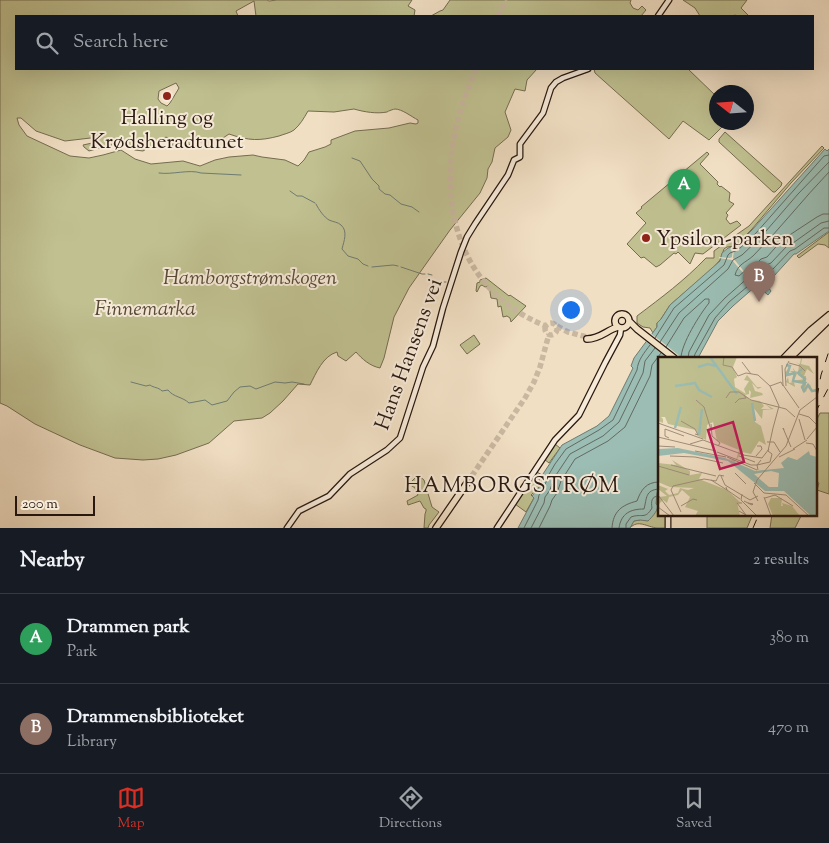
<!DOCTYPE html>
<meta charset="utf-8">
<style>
:root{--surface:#171b24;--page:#242831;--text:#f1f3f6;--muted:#9ea1a6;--line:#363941;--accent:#d93025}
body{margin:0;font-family:"Sorts Mill Goudy",serif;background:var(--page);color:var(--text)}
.compass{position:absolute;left:709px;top:85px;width:45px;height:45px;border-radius:50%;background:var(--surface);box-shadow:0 5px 20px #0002;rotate:287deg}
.scale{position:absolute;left:15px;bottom:12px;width:80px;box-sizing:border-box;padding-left:5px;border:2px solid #2a180f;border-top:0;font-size:14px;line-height:18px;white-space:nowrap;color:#2a180f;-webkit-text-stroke:4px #f6ead9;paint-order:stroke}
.you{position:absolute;left:570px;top:309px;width:18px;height:18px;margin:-12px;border:4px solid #fff;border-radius:50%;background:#1a73e8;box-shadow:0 0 0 8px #1a73e833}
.badge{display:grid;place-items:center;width:32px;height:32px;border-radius:50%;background:var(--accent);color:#fff;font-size:16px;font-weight:700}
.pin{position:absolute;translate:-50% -41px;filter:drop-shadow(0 1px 2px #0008)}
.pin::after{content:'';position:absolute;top:26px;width:18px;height:15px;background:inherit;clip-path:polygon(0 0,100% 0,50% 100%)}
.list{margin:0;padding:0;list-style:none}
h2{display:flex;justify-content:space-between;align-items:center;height:65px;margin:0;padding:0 20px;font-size:21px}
h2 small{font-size:16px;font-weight:400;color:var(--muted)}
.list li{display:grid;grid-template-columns:32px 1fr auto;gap:15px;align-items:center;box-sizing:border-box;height:90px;padding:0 20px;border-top:1px solid var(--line)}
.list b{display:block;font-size:19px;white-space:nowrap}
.list p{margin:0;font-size:16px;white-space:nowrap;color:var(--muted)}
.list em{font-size:16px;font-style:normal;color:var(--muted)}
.icon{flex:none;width:28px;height:28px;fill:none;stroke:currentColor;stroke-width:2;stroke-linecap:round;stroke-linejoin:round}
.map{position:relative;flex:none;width:829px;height:528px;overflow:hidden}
.search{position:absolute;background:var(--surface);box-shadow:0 5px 20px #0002;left:15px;right:15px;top:15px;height:55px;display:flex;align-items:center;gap:12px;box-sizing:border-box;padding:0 18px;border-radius:0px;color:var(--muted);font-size:19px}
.sheet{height:245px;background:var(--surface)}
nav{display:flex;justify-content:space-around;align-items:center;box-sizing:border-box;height:70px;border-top:1px solid var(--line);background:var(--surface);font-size:14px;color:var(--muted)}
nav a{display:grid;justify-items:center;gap:2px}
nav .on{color:var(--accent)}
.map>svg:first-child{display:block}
.green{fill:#c0c090;stroke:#756c50;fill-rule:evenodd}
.water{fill:#9bbdb3;stroke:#6e7b71}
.pier{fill:#f1dfc4}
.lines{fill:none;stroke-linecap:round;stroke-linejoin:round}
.shore{stroke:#626a61;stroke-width:1}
.stream{stroke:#6e7b71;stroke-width:1}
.primary-tunnel{stroke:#c9b7a0;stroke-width:5.5;stroke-dasharray:5.5 3;stroke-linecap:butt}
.secondary-casing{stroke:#2a180f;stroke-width:7}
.primary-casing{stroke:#2a180f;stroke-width:8}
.secondary{stroke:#f6ead9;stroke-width:4.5}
.primary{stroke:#f1dfc4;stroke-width:5.5}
.rail{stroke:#2a180f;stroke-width:1;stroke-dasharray:9 9;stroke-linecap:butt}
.poi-dot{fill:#8f2418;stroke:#f6ead9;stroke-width:2}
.labels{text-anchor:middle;stroke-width:4;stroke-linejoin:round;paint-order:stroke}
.poi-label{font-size:21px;fill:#2a180f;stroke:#f6ead9}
.park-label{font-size:21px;font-style:italic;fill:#574a36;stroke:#f6ead9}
.street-label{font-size:21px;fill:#2a180f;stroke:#f6ead9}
.neighbourhood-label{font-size:22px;letter-spacing:1px;fill:#2a180f;stroke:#f6ead9}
.inset-river{fill:none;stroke:#9bbdb3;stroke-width:2.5}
.inset-road{fill:none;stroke:#a18f7c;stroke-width:1}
.view{fill:#c2185b;fill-opacity:0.15;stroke:#c2185b;stroke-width:2.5}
.inset-edge{fill:none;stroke:#2a180f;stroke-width:2.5}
</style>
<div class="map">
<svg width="829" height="528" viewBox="0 0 829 528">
<rect width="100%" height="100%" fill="#f1dfc4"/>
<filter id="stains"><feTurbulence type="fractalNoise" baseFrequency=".004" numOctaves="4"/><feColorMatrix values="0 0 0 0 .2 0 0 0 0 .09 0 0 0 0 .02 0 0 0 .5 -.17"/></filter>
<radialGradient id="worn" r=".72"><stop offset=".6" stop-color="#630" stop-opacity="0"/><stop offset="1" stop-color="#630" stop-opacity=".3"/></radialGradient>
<path class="green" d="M 0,0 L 267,0 L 269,1 L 277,0 L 412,0 L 408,6 L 415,10 L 414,16 L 256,16 L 254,1 L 236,11 L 238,16 L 16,16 L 16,69 L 537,69 L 527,80 L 525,91 L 515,89 L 505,112 L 511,130 L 508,137 L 495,148 L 492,162 L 488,169 L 487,178 L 480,193 L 450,230 L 409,288 L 394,317 L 384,358 L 380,368 C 370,366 362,359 356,352 L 346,361 L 338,356 L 337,352 C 323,356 316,373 310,385 L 298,384 L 283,401 L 270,413 L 262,418 L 234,421 L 209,443 L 176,455 L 158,459 L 143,460 L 115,458 L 80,445 L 35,424 L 7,406 L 0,403 ZM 176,83 L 179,88 L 170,103 L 167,106 L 161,103 L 158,99 L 159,91 ZM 354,109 C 364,112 377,114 387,112 C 388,111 394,109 395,109 C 402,109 412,117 418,120 L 418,123 L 416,124 L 410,123 L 389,128 L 355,131 L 331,140 L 331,144 L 325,147 L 309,152 L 304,160 L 298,166 L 285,160 L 262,157 L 253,155 L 229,157 L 215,160 L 200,166 L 183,161 L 151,164 L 135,159 L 121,150 L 103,155 L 89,158 L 70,156 L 27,136 L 19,125 L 17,118 L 21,118 L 36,131 L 65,141 L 99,137 L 97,142 L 83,145 L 84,147 L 89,151 L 110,145 L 123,144 L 135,150 L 143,151 L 166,137 L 171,140 L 173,147 L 183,147 L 193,143 L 223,138 L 229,134 C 249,141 260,141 279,136 C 284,134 290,133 294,130 C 300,125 304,118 308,111 L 334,112 Z
M 450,0 L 631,0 L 630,3 L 633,8 L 638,10 L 642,6 L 646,10 L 641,16 L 431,16 L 440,11 L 443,10 Z
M 683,0 L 747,0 L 741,8 L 749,16 L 737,16 L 735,15 L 733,16 L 700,16 L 695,8 Z
M 594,69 L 688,69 L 716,96 L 716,122 L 726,123 L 709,140 L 683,121 L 669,139 L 595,73 Z
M 725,132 L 782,183 L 781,186 L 775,192 L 773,192 L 719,142 L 719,139 Z
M 822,146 L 824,148 L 791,183 L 752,229 L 735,246 L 727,247 L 724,249 L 720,260 L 713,268 L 670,305 L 661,319 L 657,323 L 657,327 L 653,333 L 650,328 L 643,327 L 637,323 L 637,316 C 662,297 684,281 706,258 L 714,258 L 714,251 L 729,240 L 735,241 L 736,235 L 749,226 Z
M 707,152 L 709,154 L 700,164 L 718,182 L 717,184 L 720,187 L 721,186 L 730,193 L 729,201 L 734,204 L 726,213 L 728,215 L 726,219 L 730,224 L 737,221 L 741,225 L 703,254 L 695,253 L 690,264 L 678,252 L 676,254 L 674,253 L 660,265 L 656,267 L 644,257 L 641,258 L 627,244 L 646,223 L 636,213 L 642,208 L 641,207 Z
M 829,232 L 829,248 L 825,245 L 818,244 L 799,258 L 797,256 Z
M 486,278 L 509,296 L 510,295 L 526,306 L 511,322 L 510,318 L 507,316 L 503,317 L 501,306 L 498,307 L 497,299 L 491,298 L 489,286 L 485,287 L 482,285 L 480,286 L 477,292 L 476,291 L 477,283 L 480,282 L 480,280 Z
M 474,335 L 480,344 L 467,354 L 460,345 Z
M 820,413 L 829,413 L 829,494 L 817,490 L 819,483 L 815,481 L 815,472 L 817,469 L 815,468 L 815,425 L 817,419 Z
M 555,444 L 560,448 L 549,463 L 544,459 Z
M 537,472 L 542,475 L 538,483 L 540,486 L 531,495 L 534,498 L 526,512 L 515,504 L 522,492 L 524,492 Z
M 418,475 L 424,480 L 432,507 L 439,512 L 429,525 L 428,528 L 424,528 L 425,514 L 426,511 L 426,509 L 424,508 L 420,501 L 408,505 L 407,501 L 418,495 L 415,488 L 409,484 Z
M 659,487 L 659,514 L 666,514 L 666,528 C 663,528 660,528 657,528 C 647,527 638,519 630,528 L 633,521 L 640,520 L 656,504 L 657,493 Z
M 707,514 L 753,514 L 747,528 L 707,528 Z
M 772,514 L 802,514 L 795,528 L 770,528 Z"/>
<path class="water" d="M 825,149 L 827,151 L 829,149 L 829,231 L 796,254 L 794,254 L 774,276 L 772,275 L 765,283 L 771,291 L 768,295 L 757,285 L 733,306 L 718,321 L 698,358 L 659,358 L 659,488 L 657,493 L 656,504 L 658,506 C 657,512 652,517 648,521 L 640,520 L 634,521 L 630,528 L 518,528 L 534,498 L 532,496 L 540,486 L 543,474 L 562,445 L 597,426 L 609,416 L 633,368 L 631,366 L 634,358 L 657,327 L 657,323 L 661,319 L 670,305 L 720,261 L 722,253 L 728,248 L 736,246 L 752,230 Z"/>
<path class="pier" d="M 735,244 L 733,258 L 756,286 L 755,287 L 732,260 L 719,258 L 719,257 L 730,258 L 732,257 L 733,245 Z
M 650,333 L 662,342 L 682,358 L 668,358 L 644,340 Z"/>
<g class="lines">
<path class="shore" d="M 829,172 C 803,199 780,229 753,256 C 745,263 738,264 735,275 L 739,276 L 747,269 L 753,267 L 761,259 L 767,257 L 782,240 L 817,217 L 823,214 L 829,214
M 655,338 L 674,308 L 724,265 L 728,255 L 730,253 L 738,250 L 756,233 L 824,156 L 829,155
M 660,342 L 679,313 L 728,269 L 733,260 L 742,255 L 760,238 L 798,194 L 829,162
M 666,347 L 684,318 L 705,299 L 709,299 L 709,303 C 700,314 681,344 681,358
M 688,358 L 689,352 L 709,315 L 725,298 L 750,276 L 757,274 L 764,266 L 771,263 L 787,246 L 793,243 L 821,223 L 829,221
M 694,358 L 695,354 L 715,318 L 729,302 L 754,281 L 760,280 L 768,271 L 773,269 L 790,251 L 795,249 L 824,228 L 829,228
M 524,528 L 538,500 L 539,495 L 544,488 L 548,476 L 555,464 L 566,449 L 599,430 L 613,420 L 637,370 C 638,360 644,353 650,345
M 531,528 L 544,503 L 545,497 L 550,490 L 554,478 L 570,454 L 603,436 L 619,422 L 643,373 L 645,361 L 655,348
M 539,528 L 550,506 L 552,500 L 557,493 L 561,481 L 575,459 L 608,441 L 625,427 L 650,376 L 652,365 L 661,353
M 612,528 C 613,511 622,505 637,501 C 641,490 646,482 659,482
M 619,528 C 621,513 631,509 644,509 C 647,498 645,490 659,489
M 626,528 L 626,524 L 631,517 C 642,513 645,520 652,508 C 651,502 651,496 659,496"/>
<path class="stream" d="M 352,158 L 360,161 L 372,179 L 379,186 L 379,189 L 385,194 L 390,195 L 401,204 L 412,207 L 419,212
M 159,173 C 172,175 189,169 201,173 L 241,175
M 290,191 L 297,196 L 302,196 L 315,203
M 316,204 C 319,210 324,217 329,220 C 333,222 338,222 341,225 C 348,231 344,241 342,249 L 348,256 L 358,259 L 363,264 L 368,266
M 372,267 L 393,265 L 398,266
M 401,267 L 422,274 L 425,274
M 428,274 L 432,275
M 444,282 L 446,282
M 131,382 L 146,386 L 150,385 C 154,388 158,387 162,391 L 168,390 C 173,397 183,397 189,403 L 205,400 L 212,405 L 227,401 L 234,392 L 240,387 L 250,386 L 256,389 L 275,382 L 285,383 L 292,382 L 304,384"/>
<path class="primary-tunnel" d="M 498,16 L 506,0
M 476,69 C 467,91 458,114 454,138 C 440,219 466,294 546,326
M545 329a6 6 0 1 1 12 0a6 6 0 1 1-12 0Z
M 557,326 L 568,332 L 587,337
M 467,483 L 525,398 L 534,382 L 540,367 L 549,334"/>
<g class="secondary-casing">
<path id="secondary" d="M 658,16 L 669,0
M 668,514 L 668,528
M 287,528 L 299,511 L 329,496 L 350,474 L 387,450 L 400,438 L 423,367 L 433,346 L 443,308 L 461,252 L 467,237 L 475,224 L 508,175 L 514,160 L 520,157 L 520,144 L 543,113 L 551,88 L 556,82 L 563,78 L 588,69
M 497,528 L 555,440 L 579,415 L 605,363 L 620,335 L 621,328"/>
</g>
<g class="primary-casing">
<path id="primary" d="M615 321a7 7 0 1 1 14 0a7 7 0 1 1-14 0Z
M 630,322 L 637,329 L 674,358
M 587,339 C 600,339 607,330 618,327
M 784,358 L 811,330 L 829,315
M 790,358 L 829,320
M 436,528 L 467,483"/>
</g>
<use href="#secondary" class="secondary"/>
<use href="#primary" class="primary"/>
<path class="rail" d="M 817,397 L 821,375 L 829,351
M 815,413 L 829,387
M 753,528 L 759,514"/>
</g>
<g class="poi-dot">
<circle cx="167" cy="96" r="5"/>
<circle cx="646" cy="238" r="5"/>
</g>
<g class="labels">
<g class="poi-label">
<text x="167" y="124">Halling og<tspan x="167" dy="24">Krødsheradtunet</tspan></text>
<text x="656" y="245" text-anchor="start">Ypsilon-parken</text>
</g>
<g class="park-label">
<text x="250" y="284">Hamborgstrømskogen</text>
<text x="145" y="315">Finnemarka</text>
</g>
<g class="street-label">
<text transform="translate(408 354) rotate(-70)" y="7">Hans Hansens vei</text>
</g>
<g class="neighbourhood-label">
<text x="512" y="492">HAMBORGSTRØM</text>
</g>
</g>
<g transform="translate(658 357)">
<rect width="159" height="159" fill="#f1dfc4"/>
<path d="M 0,0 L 79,0 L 75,10 L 79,20 L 76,22 L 77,30 L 88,37 L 86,32 L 91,24 L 86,23 L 89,18 L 99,30 L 104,30 L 100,32 L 94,26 L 97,34 L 104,36 L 105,38 L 92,41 L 93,35 L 91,33 L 91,37 L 87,38 L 92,43 L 102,44 L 106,49 L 103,52 L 113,52 L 107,47 L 116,52 L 105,53 L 104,62 L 95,50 L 97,65 L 103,69 L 108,88 L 101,84 L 93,97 L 84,95 L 77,105 L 79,107 L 70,102 L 78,103 L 81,93 L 59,84 L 55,65 L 49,68 L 48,83 L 40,79 L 38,73 L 10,67 L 7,60 L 3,60 L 5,62 L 5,66 L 0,64 ZM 143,1 L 144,2 L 143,7 L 151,9 L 156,17 L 149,12 L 146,19 L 148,19 L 148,28 L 147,31 L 144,31 L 147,35 L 152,27 L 154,34 L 159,32 L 159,35 L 153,34 L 150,30 L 148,35 L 145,35 L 143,30 L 147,26 L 143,24 L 136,25 L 137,30 L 128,25 L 130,20 L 131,26 L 136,25 L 135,23 L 137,17 L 129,19 L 127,16 L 133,8 L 129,18 L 135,16 L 132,14 L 136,14 L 135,12 L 135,11 L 139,17 L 135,24 L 147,22 L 140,18 L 141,7 L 137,5 L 142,7 ZM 14,103 L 32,114 L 32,118 L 44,116 L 41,122 L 69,133 L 83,146 L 79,145 L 82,159 L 37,159 L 40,154 L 27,150 L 32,140 L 24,133 L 20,138 L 11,140 L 9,146 L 5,143 L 1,147 L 0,140 L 9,139 L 0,132 L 0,128 L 10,132 L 7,134 L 11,138 L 20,136 L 22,131 L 30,133 L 36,131 L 12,130 L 0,125 L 0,106 L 18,108 ZM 113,141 L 124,141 L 123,149 L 125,149 L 124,146 L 134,149 L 142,159 L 115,159 L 110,147 Z" fill="#c0c090"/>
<path d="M 20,91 L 67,101 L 97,114 L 126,111 L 123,106 L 130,100 L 139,103 L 151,94 L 152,98 L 159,100 L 159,159 L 153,159 L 126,134 L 107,134 L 70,104 L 26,96 L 0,99 L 0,92 ZM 113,114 L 121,116 L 120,130 L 111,130 L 96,117 Z" fill="#9bbdb3" fill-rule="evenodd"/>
<path class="inset-river" d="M 52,0 L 79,37M 128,8 L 132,9 L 129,18 L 137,16 L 135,24 L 147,26 L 144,30 L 146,34 L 150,28 L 154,34 L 159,33M 40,10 L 50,7 L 58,9M 144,12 L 140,16 L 147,22 L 145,25M 17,29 L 37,26 L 41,33 L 54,40M 94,46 L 97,64M 17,71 L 23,50M 41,78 L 44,52"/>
<path class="inset-road" d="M 66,0 L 65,8 L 74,10 L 80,19 L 88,16 L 100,18 L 112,29M 84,5 L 93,17M 131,6 L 142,9 L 147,14M 124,8 L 125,28M 125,28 L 141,51M 128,29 L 127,12 L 131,4M 68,41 L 72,35 L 81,35 L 93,43 L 128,52 L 137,60M 38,43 L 46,50 L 53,73M 77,46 L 81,42 L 88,41 L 86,38M 141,57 L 151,60 L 159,68M 141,62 L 147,83M 23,64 L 37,72 L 40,78 L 37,77M 0,66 L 45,82M 53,67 L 54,79 L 62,86 L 60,89M 115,71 L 121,49 L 112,29 L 123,25 L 125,29M 126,73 L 125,71 L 133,90M 0,80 L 58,94M 11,81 L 7,79 L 7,72 L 26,79M 149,82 L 159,70M 109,85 L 116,85 L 122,95M 148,86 L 155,87 L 159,94M 32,87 L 45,83 L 86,98M 0,89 L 17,90M 135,92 L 149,83M 37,94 L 68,100M 59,95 L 93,108 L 99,108 L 103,103M 85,98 L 104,101 L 111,92M 12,99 L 37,100M 81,99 L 97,105M 98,99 L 104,92 L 103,89 L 99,89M 37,100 L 65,106M 69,100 L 99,113M 121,100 L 137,92M 13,108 L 58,119M 0,109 L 31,118M 100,113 L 99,108 L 112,105 L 114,97 L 110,94 L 115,71M 77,116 L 88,127M 63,119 L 67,128 L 92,143 L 100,139M 53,123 L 69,133 L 68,130M 96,126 L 106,136 L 128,138 L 151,159M 69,133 L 82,142M 84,137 L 83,143 L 99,159M 0,138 L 16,159M 106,140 L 113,159M 107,141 L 117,138 L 135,149M 86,144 L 94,148 L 95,147 L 90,146M 100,144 L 95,135 L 99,123 L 128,89 L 142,53 L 159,40M 23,149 L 35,142 L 39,143M 0,150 L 12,159M 81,154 L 88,158 L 79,146 L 84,146M 23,155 L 13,133 L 15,129 L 46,122 L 58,124 L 61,118 L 66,119"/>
<path class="view" d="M 75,65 L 86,105 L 62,112 L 50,73 Z"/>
<rect width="159" height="159" class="inset-edge"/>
</g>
<rect width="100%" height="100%" filter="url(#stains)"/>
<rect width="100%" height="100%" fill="url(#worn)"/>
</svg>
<svg class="compass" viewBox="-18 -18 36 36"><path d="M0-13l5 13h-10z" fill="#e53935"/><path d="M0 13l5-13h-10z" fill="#9ea1a6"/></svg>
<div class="scale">200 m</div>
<div class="you"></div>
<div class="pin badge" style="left:684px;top:210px;background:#2e9e5b">A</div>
<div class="pin badge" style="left:759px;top:302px;background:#8d6e63">B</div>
<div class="search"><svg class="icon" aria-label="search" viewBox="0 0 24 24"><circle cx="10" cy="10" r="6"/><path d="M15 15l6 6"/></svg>Search here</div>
</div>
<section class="sheet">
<h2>Nearby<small>2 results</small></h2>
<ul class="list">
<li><span class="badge" style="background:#2e9e5b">A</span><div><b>Drammen park</b><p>Park</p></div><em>380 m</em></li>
<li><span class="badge" style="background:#8d6e63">B</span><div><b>Drammensbiblioteket</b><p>Library</p></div><em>470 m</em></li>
</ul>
</section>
<nav>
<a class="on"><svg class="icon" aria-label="map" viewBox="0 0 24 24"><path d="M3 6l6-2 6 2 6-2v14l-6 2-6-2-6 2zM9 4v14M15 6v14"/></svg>Map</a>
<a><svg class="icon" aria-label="directions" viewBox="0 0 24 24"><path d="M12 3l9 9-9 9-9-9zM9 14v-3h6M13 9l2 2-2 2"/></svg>Directions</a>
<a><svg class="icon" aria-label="saved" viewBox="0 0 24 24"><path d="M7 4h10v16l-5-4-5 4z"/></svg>Saved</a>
</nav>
